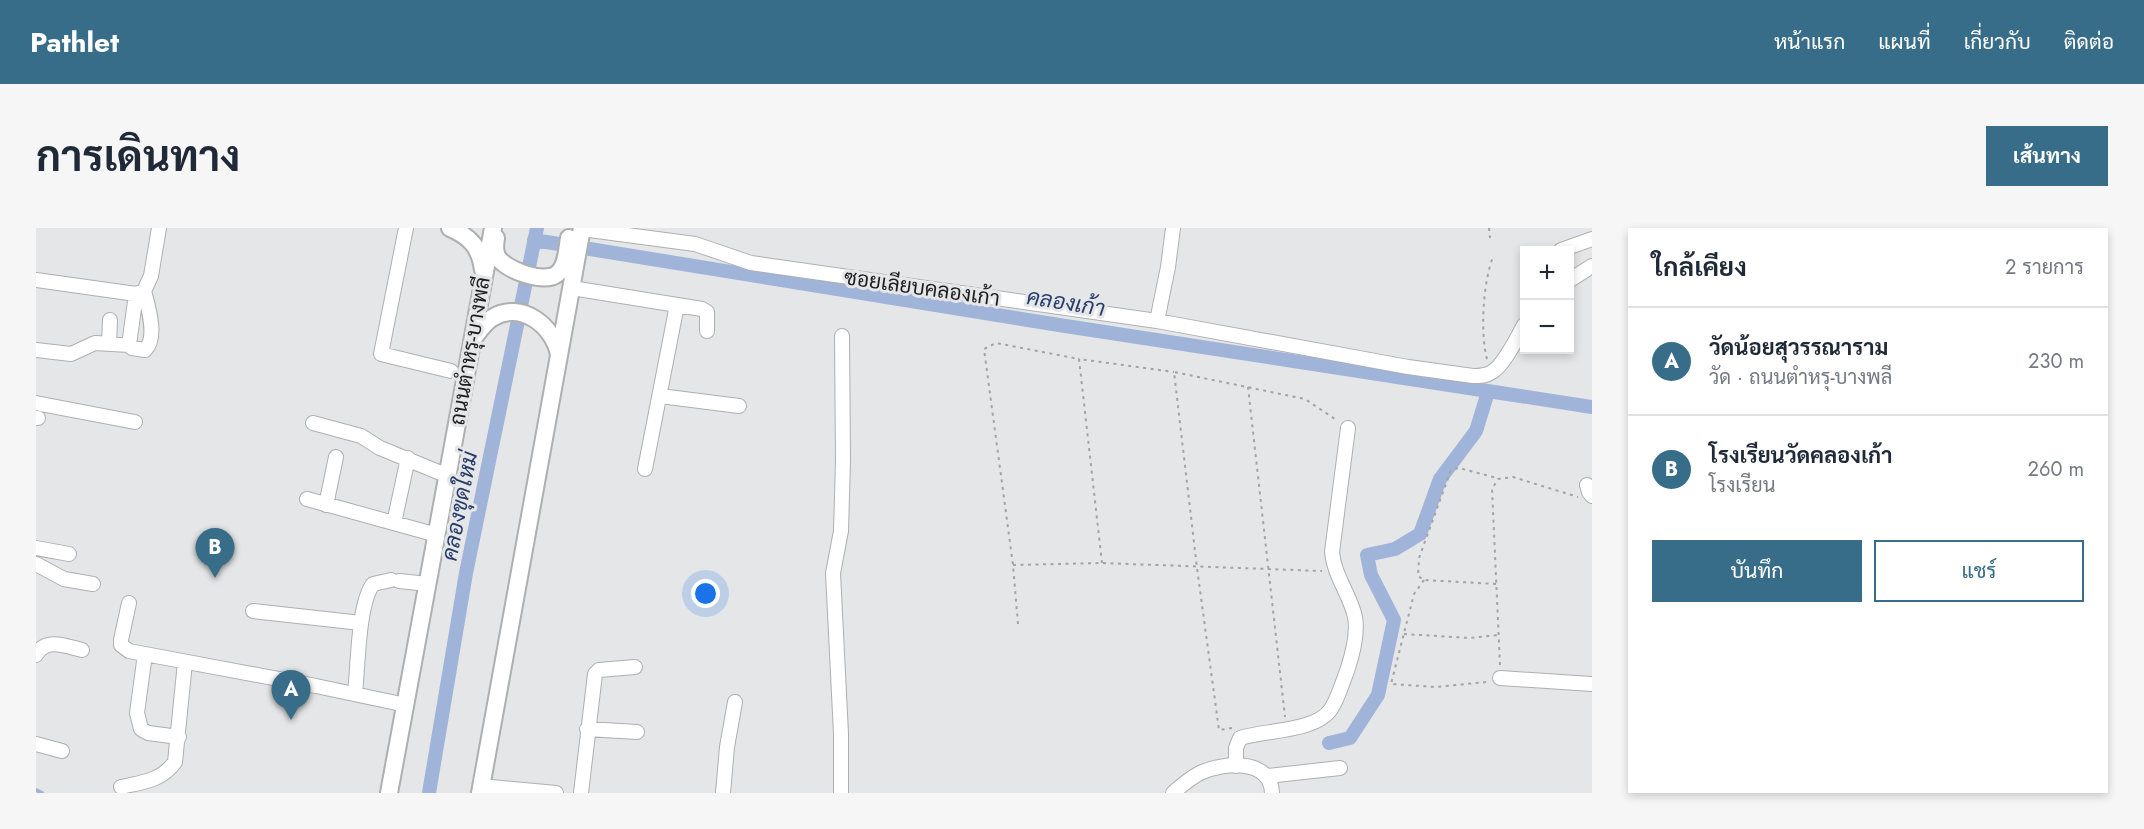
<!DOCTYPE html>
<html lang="th">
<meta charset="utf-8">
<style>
:root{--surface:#fff;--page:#f6f6f7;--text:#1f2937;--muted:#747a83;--line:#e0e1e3;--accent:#386d89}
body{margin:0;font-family:Jost,Sarabun,sans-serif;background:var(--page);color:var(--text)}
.controls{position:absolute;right:18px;top:18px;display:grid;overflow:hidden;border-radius:0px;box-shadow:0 3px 9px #0003}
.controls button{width:54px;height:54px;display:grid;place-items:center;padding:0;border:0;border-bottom:2px solid var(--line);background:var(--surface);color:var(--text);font:30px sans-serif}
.you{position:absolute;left:670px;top:366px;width:21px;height:21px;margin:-15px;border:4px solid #fff;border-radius:50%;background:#1a73e8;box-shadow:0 0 0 9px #1a73e833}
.badge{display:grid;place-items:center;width:39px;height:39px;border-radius:50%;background:var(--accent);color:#fff;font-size:20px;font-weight:700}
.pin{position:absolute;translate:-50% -50px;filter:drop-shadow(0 2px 3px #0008)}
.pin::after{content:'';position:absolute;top:32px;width:21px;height:18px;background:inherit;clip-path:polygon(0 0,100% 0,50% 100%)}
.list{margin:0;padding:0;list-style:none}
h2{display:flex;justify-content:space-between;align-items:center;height:78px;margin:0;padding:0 24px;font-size:26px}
h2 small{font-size:20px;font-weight:400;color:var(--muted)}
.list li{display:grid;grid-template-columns:39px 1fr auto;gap:18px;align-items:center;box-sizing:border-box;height:108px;padding:0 24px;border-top:2px solid var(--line)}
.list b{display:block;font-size:22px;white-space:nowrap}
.list p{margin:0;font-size:20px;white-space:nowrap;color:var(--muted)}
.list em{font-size:20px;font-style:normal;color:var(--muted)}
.actions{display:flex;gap:12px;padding:18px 24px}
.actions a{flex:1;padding:14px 0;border:2px solid var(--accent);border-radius:0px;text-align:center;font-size:21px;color:var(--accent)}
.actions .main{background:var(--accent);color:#fff}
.map{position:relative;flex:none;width:1556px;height:565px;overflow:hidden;border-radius:0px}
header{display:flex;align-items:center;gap:36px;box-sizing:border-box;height:84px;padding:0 30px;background:var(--accent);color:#fff}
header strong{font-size:28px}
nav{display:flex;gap:33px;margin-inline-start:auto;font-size:21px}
.intro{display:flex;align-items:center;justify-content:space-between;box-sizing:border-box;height:144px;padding:0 36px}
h1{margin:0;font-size:42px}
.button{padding:15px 27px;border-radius:0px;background:var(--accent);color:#fff;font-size:21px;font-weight:700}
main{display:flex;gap:36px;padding:0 36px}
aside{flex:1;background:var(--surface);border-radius:0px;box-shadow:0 3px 9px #0003}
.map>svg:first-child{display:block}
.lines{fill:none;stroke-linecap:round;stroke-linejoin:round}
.stream{stroke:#a0b3d9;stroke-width:4}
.canal{stroke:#a0b3d9;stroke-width:14}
.minor-casing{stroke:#aeafb0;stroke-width:16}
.major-casing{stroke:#aeafb0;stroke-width:20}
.path{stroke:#a2a3a4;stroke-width:2;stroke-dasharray:3 4.5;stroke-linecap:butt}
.minor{stroke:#fff;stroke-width:14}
.major{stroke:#fff;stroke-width:16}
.labels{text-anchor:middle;stroke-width:6;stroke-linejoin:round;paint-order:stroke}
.street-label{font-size:21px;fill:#1d1d1e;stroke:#e5e6e7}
.water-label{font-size:22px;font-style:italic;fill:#263b6b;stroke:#e5e6e7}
</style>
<header>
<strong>Pathlet</strong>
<nav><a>หน้าแรก</a><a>แผนที่</a><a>เกี่ยวกับ</a><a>ติดต่อ</a></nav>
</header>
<div class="intro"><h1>การเดินทาง</h1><a class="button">เส้นทาง</a></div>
<main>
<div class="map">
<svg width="1556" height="565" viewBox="0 0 1556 565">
<rect width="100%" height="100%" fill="#e5e6e7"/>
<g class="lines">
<path class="stream" d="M 0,562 L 6,565"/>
<path class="canal" d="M 498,12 L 1023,97 L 1556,179
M 1293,515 L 1314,510 L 1342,467 L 1358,392 L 1335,347 L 1331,327 L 1359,321 L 1384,306 L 1404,251 L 1440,203 L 1452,164
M 393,565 L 430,345 L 501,0"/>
<g class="minor-casing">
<path id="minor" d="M 370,0 L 345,126 L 415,143
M 546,1 L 659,16 L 715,35 L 1121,93 L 1372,139 L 1437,148 C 1444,148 1450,148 1456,144 C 1468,137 1481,110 1488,97
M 1525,22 L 1556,11
M 0,52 L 100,66 L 108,63 L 115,48 L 123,0
M 1534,52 L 1556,38
M 536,60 L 666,81 L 671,84 L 671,103
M 100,66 L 93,117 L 96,120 L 109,122 C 122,110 112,78 108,63
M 1121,93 L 1132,39 L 1137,0
M 73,116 L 74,92
M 0,122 L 35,126 L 59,115 L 93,117
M 624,168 L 703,178
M 0,175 L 99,194
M 0,190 L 2,190
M 277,195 L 325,208 L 344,220 L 412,248
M 609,241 L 641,77
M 1551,257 L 1553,264 L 1556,268
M 271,271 L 401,307
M 290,277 L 300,229
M 358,295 L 372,230
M 0,320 L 33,326
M 0,336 L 28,351 L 57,356
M 363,353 L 392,356
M 93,375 L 85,412 L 85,417 L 93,423 L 280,458 L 370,477
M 217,383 L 325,395
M 109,426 L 101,485 L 105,501 L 112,505 L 143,509
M 0,427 C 9,409 30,418 46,422
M 1464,450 L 1556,456
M 319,466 C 322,439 322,376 337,356 L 355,352
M 551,501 L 601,504
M 0,516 L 26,523
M 1200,538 L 1200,520 L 1204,510 C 1228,502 1280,504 1295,481 C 1302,470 1306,456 1311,443 C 1316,428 1322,405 1319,389 C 1314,366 1298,348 1296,324 L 1312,200
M 1232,548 L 1304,540
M 445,558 L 520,565
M 85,559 C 107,554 125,553 139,534 L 149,434
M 545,565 L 559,446 L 563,442 L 599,439
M 687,565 L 691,519 L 699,474
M 805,565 L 805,506 L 797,345 L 805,303 L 807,233 L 806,108
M 1137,565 C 1145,558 1154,550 1164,545 C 1187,534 1235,530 1236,565"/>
</g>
<g class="major-casing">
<path id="major" d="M 414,0 C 435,9 444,20 447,42
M 460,10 C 459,16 458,22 461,28 C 468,42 508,56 521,46 C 531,38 531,21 533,10
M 437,111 C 443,103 448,95 456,90 C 485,72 518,98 523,127
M 353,565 L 457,0
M 444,565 L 546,0"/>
</g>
<path class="path" d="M 1453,0 L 1454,10
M 1451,131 C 1444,106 1447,54 1457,29
M 1212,159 L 1249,489
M 1066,335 L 1043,131 L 1138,144
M 977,337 L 1066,335 L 1286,343
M 1388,352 L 1378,366 L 1355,456 L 1400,459 L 1451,454
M 1460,356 L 1388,352 L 1382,348 L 1383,330 L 1415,242 L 1423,240 L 1461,250
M 982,396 L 977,337 L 948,121 L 960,115 L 1043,131
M 1368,406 L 1434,410 L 1462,407
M 1464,437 L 1456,261 L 1462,251 L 1477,249 L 1542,269
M 1196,500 L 1183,502 L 1161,340 L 1138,144 L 1269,171 L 1302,193"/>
<use href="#minor" class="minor"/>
<use href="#major" class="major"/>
</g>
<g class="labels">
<g class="street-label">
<text transform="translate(886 60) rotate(8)" y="7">ซอยเลียบคลองเก้า</text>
<text transform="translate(434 123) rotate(-80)" y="7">ถนนตำหรุ-บางพลี</text>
</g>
<g class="water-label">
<text transform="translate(1030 74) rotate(9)" y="8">คลองเก้า</text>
<text transform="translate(423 278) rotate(-79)" y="8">คลองขุดใหม่</text>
</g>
</g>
</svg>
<div class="controls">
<button>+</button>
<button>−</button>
</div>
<div class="you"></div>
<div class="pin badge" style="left:255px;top:492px">A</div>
<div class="pin badge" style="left:179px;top:350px">B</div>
</div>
<aside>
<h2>ใกล้เคียง<small>2 รายการ</small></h2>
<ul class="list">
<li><span class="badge">A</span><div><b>วัดน้อยสุวรรณาราม</b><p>วัด · ถนนตำหรุ-บางพลี</p></div><em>230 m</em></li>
<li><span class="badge">B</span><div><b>โรงเรียนวัดคลองเก้า</b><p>โรงเรียน</p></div><em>260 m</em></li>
</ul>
<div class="actions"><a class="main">บันทึก</a><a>แชร์</a></div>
</aside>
</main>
